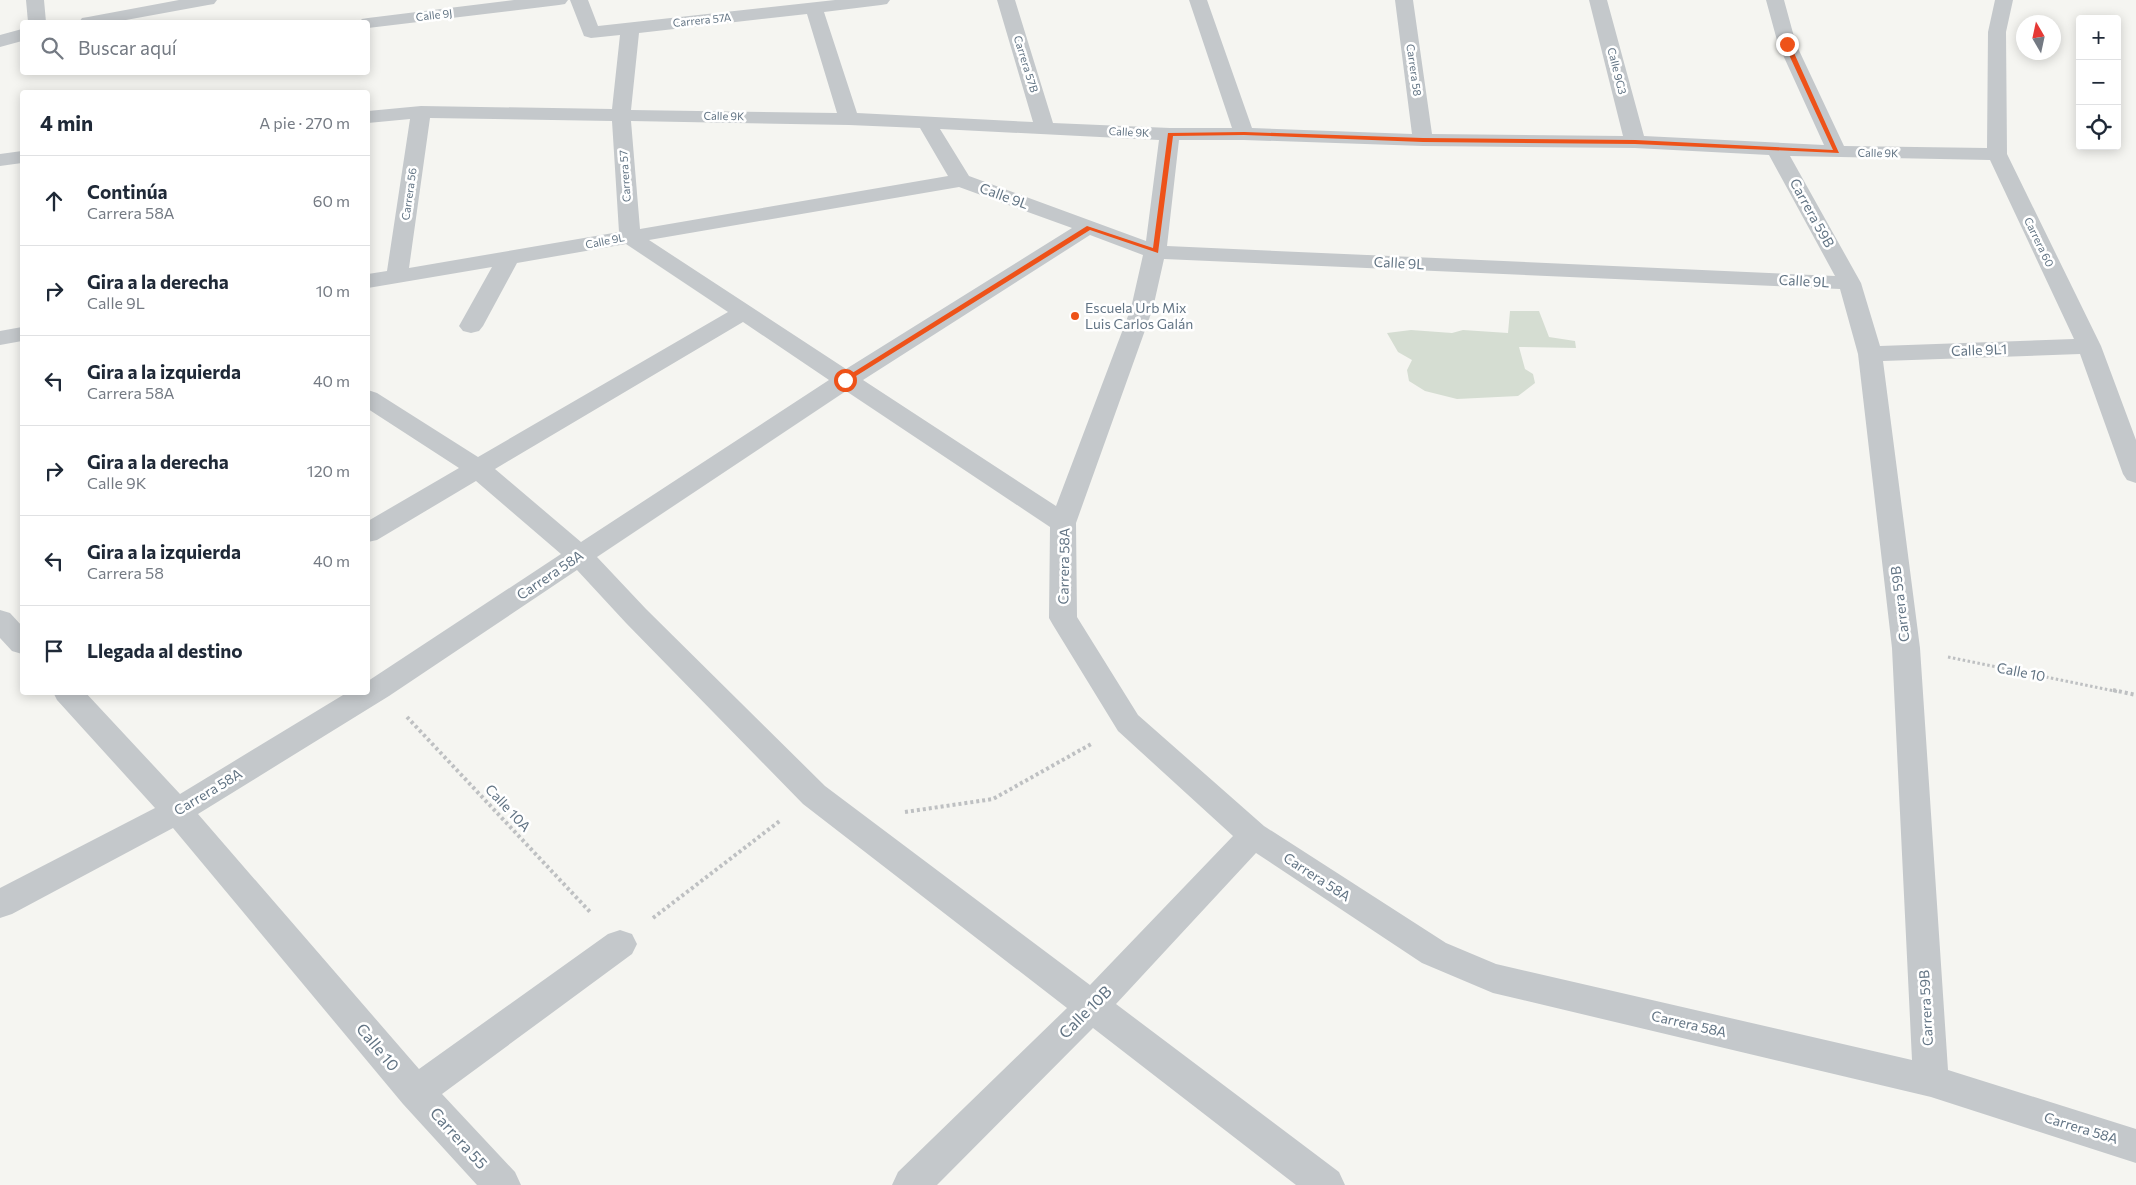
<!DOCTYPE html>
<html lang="es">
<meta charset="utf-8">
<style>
:root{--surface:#fff;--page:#f6f6f7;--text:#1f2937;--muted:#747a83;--line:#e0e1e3}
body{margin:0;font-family:Commissioner,sans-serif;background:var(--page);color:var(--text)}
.controls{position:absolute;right:15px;top:15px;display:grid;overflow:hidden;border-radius:5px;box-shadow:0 2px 12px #0003}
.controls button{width:45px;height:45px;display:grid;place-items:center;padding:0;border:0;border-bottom:1px solid var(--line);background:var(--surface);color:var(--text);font:25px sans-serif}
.compass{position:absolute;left:2016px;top:15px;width:45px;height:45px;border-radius:50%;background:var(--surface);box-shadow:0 2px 12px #0003;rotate:351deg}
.stop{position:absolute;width:15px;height:15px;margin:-11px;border:4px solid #ee5219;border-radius:50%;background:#fff}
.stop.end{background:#ee5219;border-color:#fff;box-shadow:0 1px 5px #0008}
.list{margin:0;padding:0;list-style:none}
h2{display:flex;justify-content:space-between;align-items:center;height:65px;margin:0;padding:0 20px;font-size:21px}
h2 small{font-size:16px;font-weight:400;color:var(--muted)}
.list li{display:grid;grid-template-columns:32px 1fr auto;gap:15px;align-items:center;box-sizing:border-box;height:90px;padding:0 20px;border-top:1px solid var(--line)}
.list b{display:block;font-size:19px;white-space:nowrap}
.list p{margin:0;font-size:16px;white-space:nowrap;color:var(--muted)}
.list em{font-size:16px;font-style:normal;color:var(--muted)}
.icon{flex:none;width:28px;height:28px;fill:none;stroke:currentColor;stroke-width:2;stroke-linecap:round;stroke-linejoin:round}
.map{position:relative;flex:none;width:2136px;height:1185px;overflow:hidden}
.search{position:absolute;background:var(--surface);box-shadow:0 2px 12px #0003;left:20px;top:20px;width:350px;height:55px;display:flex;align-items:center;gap:12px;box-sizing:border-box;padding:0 18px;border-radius:5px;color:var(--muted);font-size:19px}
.panel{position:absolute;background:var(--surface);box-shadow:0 2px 12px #0003;left:20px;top:90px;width:350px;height:605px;border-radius:5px}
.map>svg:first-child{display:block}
.green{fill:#d5ddd2}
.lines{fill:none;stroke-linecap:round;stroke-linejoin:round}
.path-far1{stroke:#bec0c2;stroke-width:3;stroke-dasharray:2.5 2.5;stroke-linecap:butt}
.path{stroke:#bec0c2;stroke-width:4;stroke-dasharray:3 3;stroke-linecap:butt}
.minor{fill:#c4c8cb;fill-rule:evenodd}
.route{fill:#ee5219}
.poi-dot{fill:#ee5219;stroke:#fff;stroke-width:2}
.labels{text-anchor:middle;stroke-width:5;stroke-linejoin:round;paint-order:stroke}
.far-street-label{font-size:11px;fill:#627484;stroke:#fff}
.street-label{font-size:14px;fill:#627484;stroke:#fff}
.poi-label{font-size:14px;fill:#627484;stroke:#fff;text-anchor:start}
.near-street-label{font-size:16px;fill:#627484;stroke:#fff}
</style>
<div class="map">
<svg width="2136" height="1185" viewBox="0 0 2136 1185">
<rect width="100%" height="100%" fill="#f5f5f1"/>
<path class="green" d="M 1510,311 L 1539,311 L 1549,337 L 1575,341 L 1576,348 L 1519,347 L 1525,369 L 1533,374 L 1535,383 L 1518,396 L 1457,399 L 1425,391 L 1409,381 L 1407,370 L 1412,360 L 1398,352 L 1387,333 L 1411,330 L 1452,333 L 1463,330 L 1508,333 Z"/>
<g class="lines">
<path class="path-far1" d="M 1948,657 L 2119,692"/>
<path class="path" d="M 2113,690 L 2136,695
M 407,717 L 591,913
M 905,812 L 993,799 L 1093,743
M 653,918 L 781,820"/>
<path class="minor" d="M 26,0 L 44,0 L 46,22 L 28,22 Z
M 179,0 L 217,0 L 214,4 L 208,5 L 115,22 L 79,22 L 82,18 L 88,17 Z
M 514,0 L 568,0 L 565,4 L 559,5 L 368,28 L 368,22 L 359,22 L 362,19 L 368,18 Z
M 570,0 L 588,0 L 598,26 L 835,0 L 890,0 L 887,4 L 881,5 L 824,12 L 857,113 L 1033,122 L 997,0 L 1015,0 L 1053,123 L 1170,128 L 1232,128 L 1189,0 L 1207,0 L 1252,128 L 1412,134 L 1395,0 L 1413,0 L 1432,134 L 1623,136 L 1589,0 L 1607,0 L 1644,136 L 1824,145 L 1778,44 L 1766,0 L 1784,0 L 1796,44 L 1844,146 L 1987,148 L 1988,32 L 1995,0 L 2013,0 L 2006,32 L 2007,154 L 2101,346 L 2136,440 L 2136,483 L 2127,480 L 2123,474 L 2080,354 L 1883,361 L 1920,648 L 1948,1070 L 2136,1129 L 2136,1163 L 1931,1097 L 1493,993 L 1422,963 L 1256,853 L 1116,1004 L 1339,1172 L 1345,1185 L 1296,1185 L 1093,1028 L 937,1185 L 892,1185 L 898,1172 L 1067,1008 L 803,804 L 626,623 L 577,570 L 389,696 L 198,814 L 419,1069 L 608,934 L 620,930 L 632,934 L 637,944 L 632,954 L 442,1094 L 515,1172 L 521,1185 L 477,1185 L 403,1104 L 173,828 L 12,914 L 0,918 L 0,888 L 155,808 L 57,700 L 53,692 L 85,692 L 180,794 L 348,692 L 368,692 L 368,681 L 561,554 L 476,481 L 377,540 L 368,542 L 368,521 L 459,468 L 368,409 L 368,390 L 377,393 L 478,457 L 728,312 L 626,244 L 517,263 L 483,326 L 479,331 L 471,333 L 463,331 L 459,326 L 492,267 L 368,288 L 368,274 L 387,271 L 410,119 L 368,123 L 368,111 L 421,106 L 612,109 L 620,35 L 591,38 L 584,36 ZM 807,14 L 837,113 L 631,110 L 639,33 ZM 430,118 L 612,121 L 619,232 L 409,268 ZM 631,121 L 849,125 L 920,128 L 948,176 L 640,229 ZM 940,129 L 1159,140 L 1146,241 L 969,176 ZM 1179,140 L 1244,140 L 1423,146 L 1635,148 L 1769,155 L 1835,276 L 1167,246 ZM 1790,156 L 1990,160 L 2074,339 L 1880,346 L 1861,283 ZM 959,187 L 1072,228 L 846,369 L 649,240 ZM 1090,235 L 1143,255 L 1131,308 L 1056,506 L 863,380 ZM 1164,259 L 1840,289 L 1858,354 L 1892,648 L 1912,1060 L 1496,964 L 1446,943 L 1264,826 L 1138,715 L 1077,617 L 1076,523 L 1153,308 ZM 743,322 L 829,380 L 581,542 L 495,469 ZM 846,391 L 1050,527 L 1049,618 L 1053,625 L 1118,731 L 1233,836 L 1090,985 L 825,786 L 646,609 L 597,557 Z
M 22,29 L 22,41 L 0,47 L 0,35 Z
M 22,151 L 22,163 L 0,166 L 0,154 Z
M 22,327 L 22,341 L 0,345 L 0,331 Z
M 0,610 L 10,613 L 22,626 L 22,654 L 12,651 L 0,638 Z"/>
</g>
<path class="route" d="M 1787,42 L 1790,44 L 1839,153 L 1635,144 L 1423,142 L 1244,135 L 1173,136 L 1158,253 L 1090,230 L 848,381 L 841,380 L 1087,226 L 1153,248 L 1168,133 L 1244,132 L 1423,138 L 1635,140 L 1833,150 L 1784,44 Z"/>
<circle class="poi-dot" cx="1075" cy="316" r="5"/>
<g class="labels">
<g class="far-street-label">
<text transform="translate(434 15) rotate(-7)" y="4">Calle 9J</text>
<text transform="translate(702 20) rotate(-6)" y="4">Carrera 57A</text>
<text transform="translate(1026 64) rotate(73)" y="4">Carrera 57B</text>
<text transform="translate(1414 70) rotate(82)" y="4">Carrera 58</text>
<text transform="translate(1617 71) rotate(76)" y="4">Calle 9G3</text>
<text transform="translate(724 116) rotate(1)" y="4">Calle 9K</text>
<text transform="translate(1129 132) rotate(3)" y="4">Calle 9K</text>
<text transform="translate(1878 153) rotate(1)" y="4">Calle 9K</text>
<text transform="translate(625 176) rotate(-94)" y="4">Carrera 57</text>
<text transform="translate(409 194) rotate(-82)" y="4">Carrera 56</text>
<text transform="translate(605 241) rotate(-11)" y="4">Calle 9L</text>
<text transform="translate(2039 242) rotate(64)" y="4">Carrera 60</text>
</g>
<g class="street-label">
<text transform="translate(1004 196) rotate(20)" y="5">Calle 9L</text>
<text transform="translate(1812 213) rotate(61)" y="5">Carrera 59B</text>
<text transform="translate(1399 263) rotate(3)" y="5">Calle 9L</text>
<text transform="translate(1804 281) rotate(3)" y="5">Calle 9L</text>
<text transform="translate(1979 350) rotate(-2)" y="5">Calle 9L1</text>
<text transform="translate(1064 566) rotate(-89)" y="5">Carrera 58A</text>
<text transform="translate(550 575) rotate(-34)" y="5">Carrera 58A</text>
<text transform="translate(1900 604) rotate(-97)" y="5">Carrera 59B</text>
<text transform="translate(2021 672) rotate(11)" y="5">Calle 10</text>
<text transform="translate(208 792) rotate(-31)" y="5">Carrera 58A</text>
<text transform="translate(508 808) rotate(47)" y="5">Calle 10A</text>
<text transform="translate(1317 877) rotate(33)" y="5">Carrera 58A</text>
<text transform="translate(1926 1008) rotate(-93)" y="5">Carrera 59B</text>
<text transform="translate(1689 1024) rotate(13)" y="5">Carrera 58A</text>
<text transform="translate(2081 1128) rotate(17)" y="5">Carrera 58A</text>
</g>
<g class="poi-label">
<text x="1085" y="313">Escuela Urb Mix<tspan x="1085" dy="16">Luis Carlos Galán</tspan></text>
</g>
<g class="near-street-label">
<text transform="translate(1085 1012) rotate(-45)" y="6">Calle 10B</text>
<text transform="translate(378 1047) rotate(50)" y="6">Calle 10</text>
<text transform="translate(459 1138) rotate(48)" y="6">Carrera 55</text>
</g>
</g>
</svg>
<div class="controls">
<button>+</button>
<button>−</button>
<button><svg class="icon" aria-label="locate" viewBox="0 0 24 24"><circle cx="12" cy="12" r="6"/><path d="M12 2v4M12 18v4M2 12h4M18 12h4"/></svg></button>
</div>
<svg class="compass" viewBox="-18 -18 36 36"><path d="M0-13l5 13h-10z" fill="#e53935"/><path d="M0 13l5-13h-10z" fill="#747a83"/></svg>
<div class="stop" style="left:845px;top:380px"></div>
<div class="stop end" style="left:1787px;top:44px"></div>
<div class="search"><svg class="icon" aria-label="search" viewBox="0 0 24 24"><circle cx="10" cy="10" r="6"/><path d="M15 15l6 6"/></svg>Buscar aquí</div>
<section class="panel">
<h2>4 min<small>A pie · 270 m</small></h2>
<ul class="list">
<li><svg class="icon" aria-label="ahead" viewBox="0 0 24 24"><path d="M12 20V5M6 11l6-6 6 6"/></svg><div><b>Continúa</b><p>Carrera 58A</p></div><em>60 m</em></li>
<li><svg class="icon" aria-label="right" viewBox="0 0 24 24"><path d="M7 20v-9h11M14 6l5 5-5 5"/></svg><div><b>Gira a la derecha</b><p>Calle 9L</p></div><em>10 m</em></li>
<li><svg class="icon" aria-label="left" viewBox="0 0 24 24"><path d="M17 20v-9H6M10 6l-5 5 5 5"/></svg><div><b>Gira a la izquierda</b><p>Carrera 58A</p></div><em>40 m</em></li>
<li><svg class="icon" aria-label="right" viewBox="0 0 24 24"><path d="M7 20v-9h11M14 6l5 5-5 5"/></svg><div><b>Gira a la derecha</b><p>Calle 9K</p></div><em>120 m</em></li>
<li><svg class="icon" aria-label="left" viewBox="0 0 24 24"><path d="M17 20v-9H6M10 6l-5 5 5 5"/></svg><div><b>Gira a la izquierda</b><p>Carrera 58</p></div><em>40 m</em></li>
<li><svg class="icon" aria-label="arrive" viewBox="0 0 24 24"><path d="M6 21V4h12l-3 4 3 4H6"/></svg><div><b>Llegada al destino</b></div></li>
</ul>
</section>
</div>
